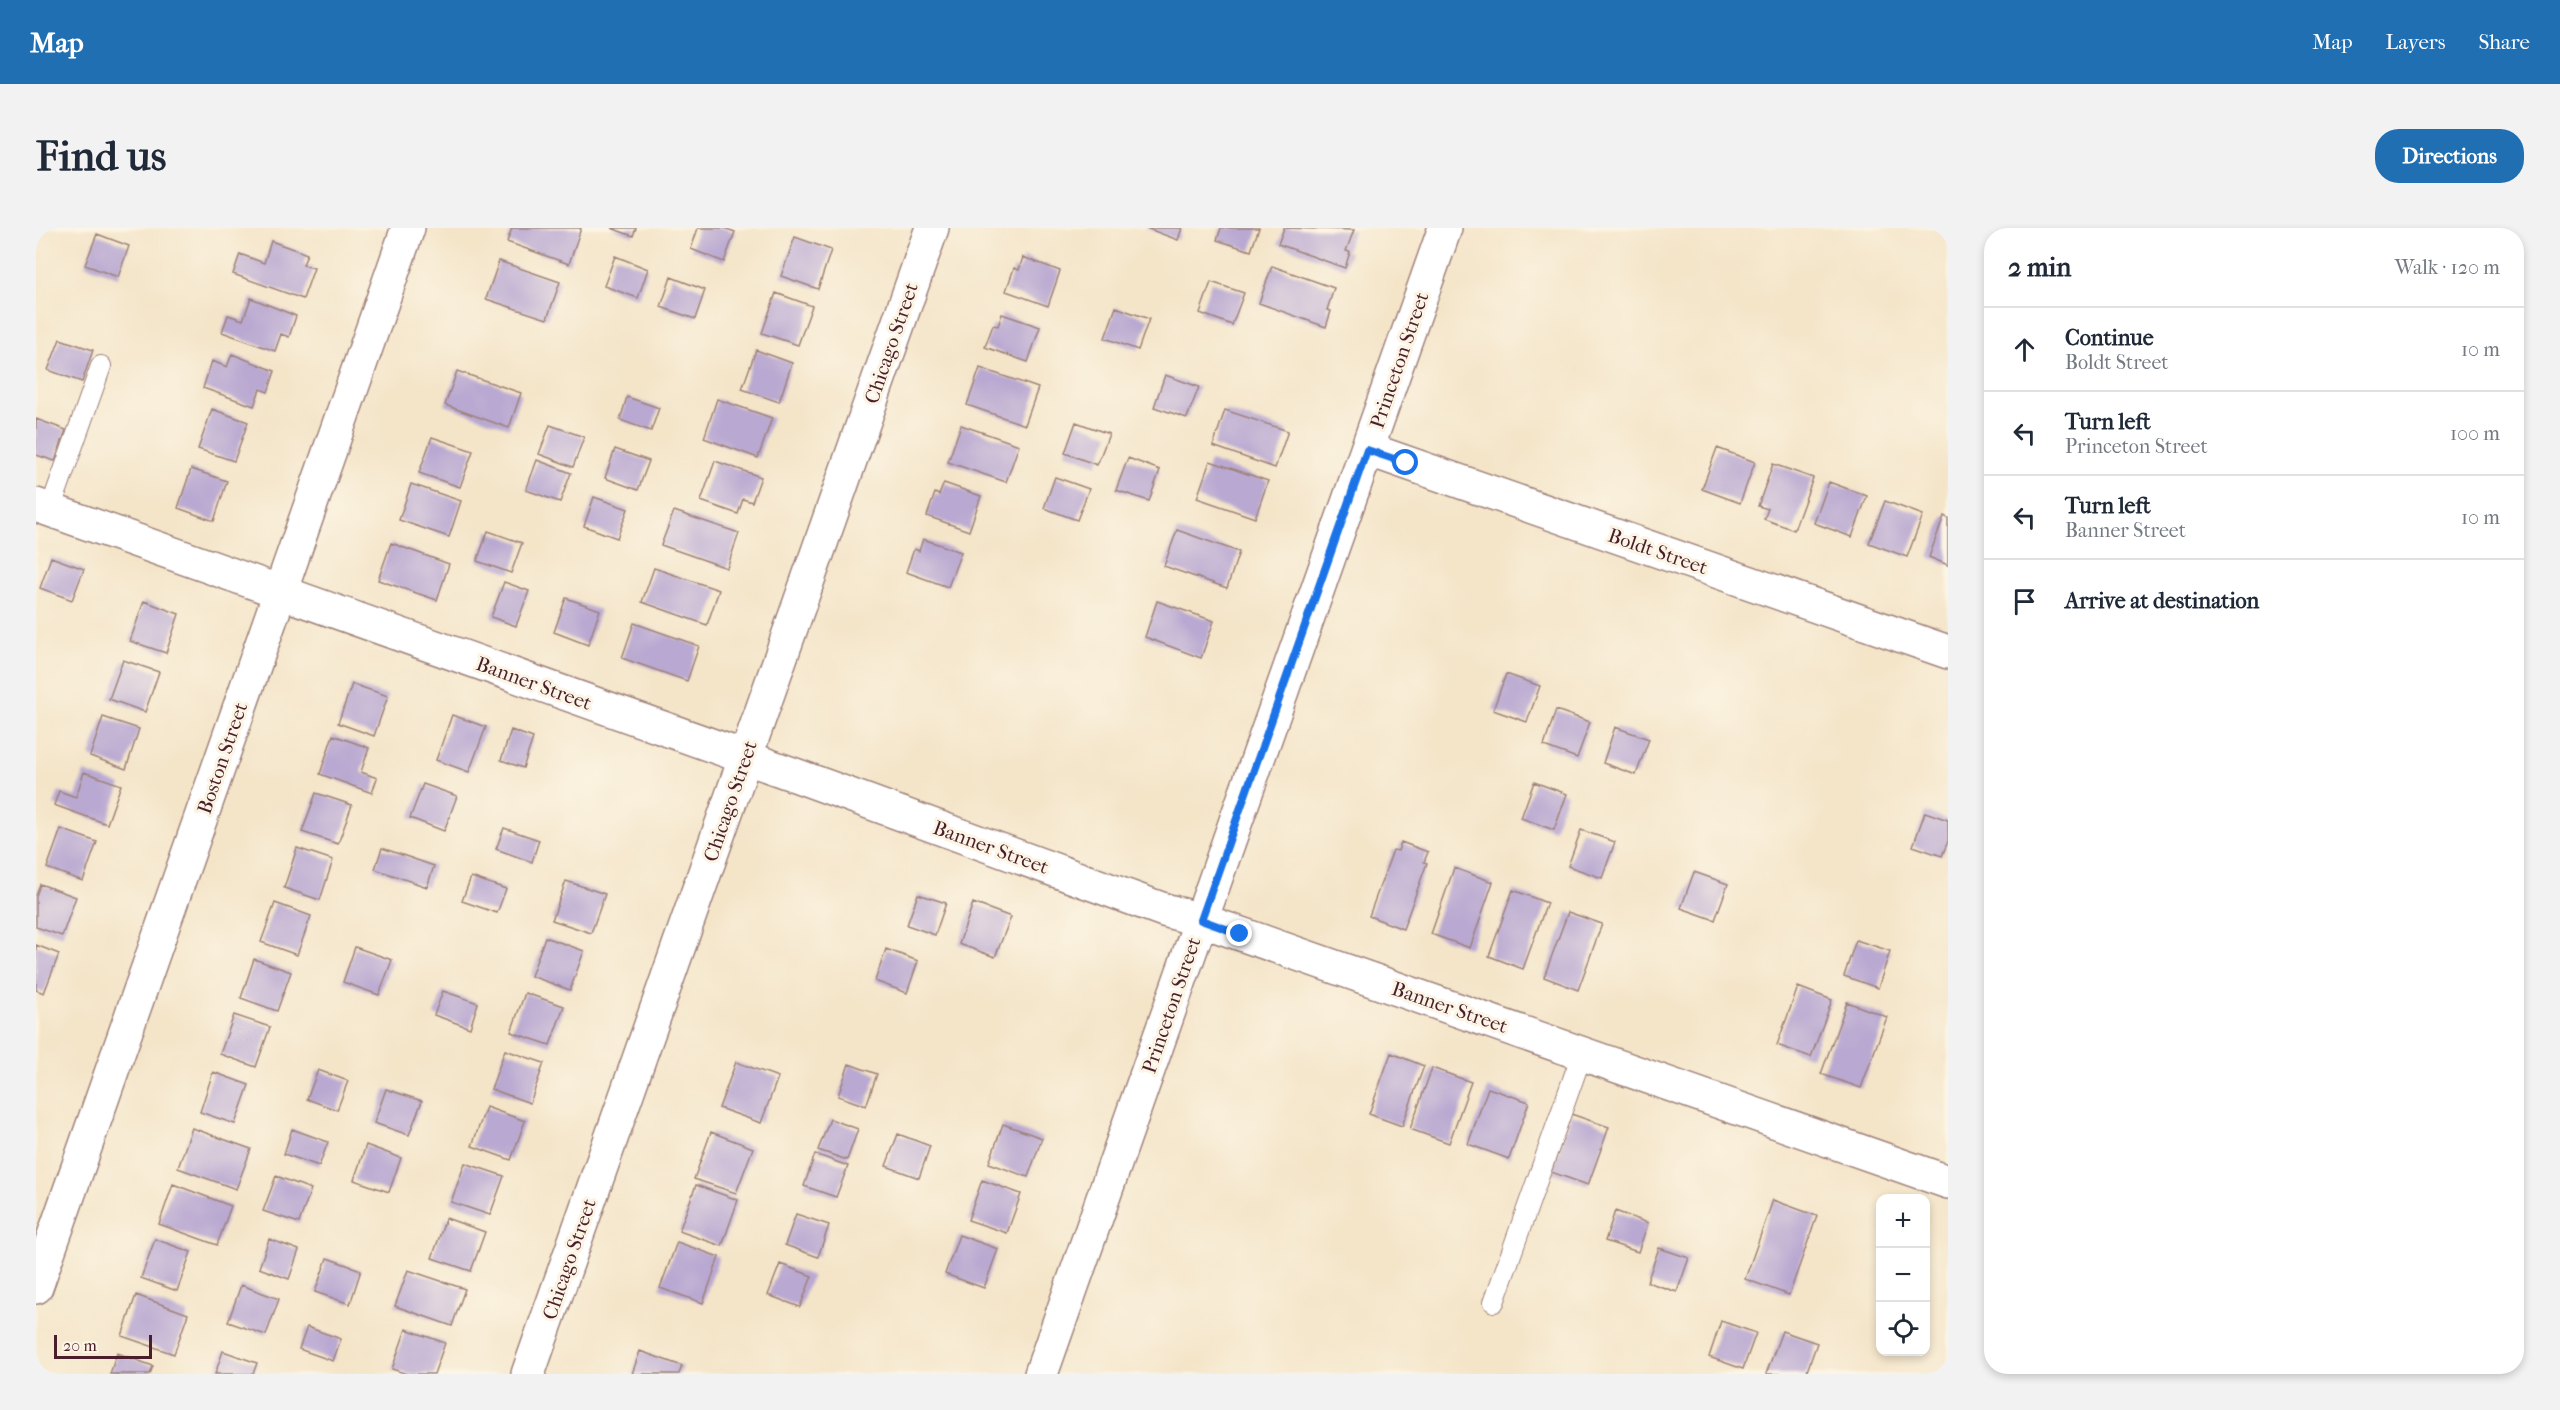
<!DOCTYPE html>
<meta charset="utf-8">
<style>
:root{--surface:#fff;--page:#f2f2f3;--text:#1f2937;--muted:#747a83;--line:#e0e1e3;--accent:#1f6fb2}
body{margin:0;font-family:"IM FELL French Canon",serif;background:var(--page);color:var(--text)}
.controls{position:absolute;right:18px;bottom:18px;display:grid;overflow:hidden;border-radius:12px;box-shadow:0 3px 9px #0003}
.controls button{width:54px;height:54px;display:grid;place-items:center;padding:0;border:0;border-bottom:2px solid var(--line);background:var(--surface);color:var(--text);font:30px sans-serif}
.scale{position:absolute;left:18px;bottom:15px;width:98px;box-sizing:border-box;padding-left:6px;border:3px solid #4a1f2b;border-top:0;font-size:16px;line-height:21px;white-space:nowrap;color:#4a1f2b;-webkit-text-stroke:4px #fcf5e5;paint-order:stroke}
.stop{position:absolute;width:18px;height:18px;margin:-14px;border:4px solid #1a73e8;border-radius:50%;background:#fff}
.stop.end{background:#1a73e8;border-color:#fff;box-shadow:0 2px 6px #0008}
.list{margin:0;padding:0;list-style:none}
h2{display:flex;justify-content:space-between;align-items:center;height:78px;margin:0;padding:0 24px;font-size:26px}
h2 small{font-size:20px;font-weight:400;color:var(--muted)}
.list li{display:grid;grid-template-columns:39px 1fr auto;gap:18px;align-items:center;box-sizing:border-box;height:84px;padding:0 24px;border-top:2px solid var(--line)}
.list b{display:block;font-size:22px;white-space:nowrap}
.list p{margin:0;font-size:20px;white-space:nowrap;color:var(--muted)}
.list em{font-size:20px;font-style:normal;color:var(--muted)}
.icon{flex:none;width:33px;height:33px;fill:none;stroke:currentColor;stroke-width:2;stroke-linecap:round;stroke-linejoin:round}
.map{position:relative;flex:none;width:1912px;height:1146px;overflow:hidden;border-radius:24px}
header{display:flex;align-items:center;gap:36px;box-sizing:border-box;height:84px;padding:0 30px;background:var(--accent);color:#fff}
header strong{font-size:28px}
nav{display:flex;gap:33px;margin-inline-start:auto;font-size:21px}
.intro{display:flex;align-items:center;justify-content:space-between;box-sizing:border-box;height:144px;padding:0 36px}
h1{margin:0;font-size:42px}
.button{padding:15px 27px;border-radius:24px;background:var(--accent);color:#fff;font-size:21px;font-weight:700}
main{display:flex;gap:36px;padding:0 36px}
aside{flex:1;background:var(--surface);border-radius:24px;box-shadow:0 3px 9px #0003}
.map>svg:first-child{display:block}
.building{fill:#b9a8d1}
.lines{fill:none;stroke-linecap:round;stroke-linejoin:round}
.lane-casing{stroke:#9f827a;stroke-width:22}
.street-casing{stroke:#9f827a;stroke-width:36}
.lane{stroke:#fff;stroke-width:20}
.street{stroke:#fff;stroke-width:33}
.route{stroke:#1a73e8;stroke-width:8}
.labels{text-anchor:middle;stroke-width:6;stroke-linejoin:round;paint-order:stroke}
.street-label{font-size:20px;fill:#4a1f2b;stroke:#fcf5e5}
</style>
<header>
<strong>Map</strong>
<nav><a>Map</a><a>Layers</a><a>Share</a></nav>
</header>
<div class="intro"><h1>Find us</h1><a class="button">Directions</a></div>
<main>
<div class="map">
<svg width="1912" height="1146" viewBox="0 0 1912 1146">
<rect width="100%" height="100%" fill="#fcf5e5"/>
<filter id="ink" filterUnits="userSpaceOnUse"><feTurbulence type="fractalNoise" baseFrequency=".0167" numOctaves="2"/><feDisplacementMap in="SourceGraphic" scale="12" xChannelSelector="R" yChannelSelector="G"/><feConvolveMatrix kernelMatrix="1 2 1 2 8 2 1 2 1" color-interpolation-filters="sRGB"/></filter>
<filter id="wash" filterUnits="userSpaceOnUse"><feTurbulence type="fractalNoise" baseFrequency=".008" numOctaves="4" result="noise"/><feDisplacementMap in="SourceGraphic" scale="24" xChannelSelector="R" yChannelSelector="G"/><feGaussianBlur stdDeviation="1.35" result="paint"/><feColorMatrix in="noise" values="0 0 0 0 0 0 0 0 0 0 0 0 0 0 0 0 0 1.4 0 .05"/><feComposite in="paint" operator="in"/></filter>
<g filter="url(#wash)">
<rect width="100%" height="100%" fill="#f4e5c9"/>
<g id="blocks">
<path class="building" d="M 476,0 L 545,0 L 533,36 L 471,14 Z
M 575,0 L 600,0 L 597,8 Z
M 662,0 L 688,0 L 699,4 L 688,34 L 655,21 Z
M 1110,0 L 1146,0 L 1142,12 Z
M 1185,0 L 1223,0 L 1215,23 L 1181,12 Z
M 1248,0 L 1318,2 L 1310,23 L 1314,24 L 1309,40 L 1242,16 Z
M 61,6 L 93,18 L 82,49 L 49,37 Z
M 759,9 L 795,22 L 782,61 L 745,48 Z
M 235,13 L 271,26 L 267,37 L 278,40 L 267,71 L 197,46 L 204,26 L 228,35 Z
M 579,28 L 612,41 L 602,70 L 568,58 Z
M 987,29 L 1024,43 L 1012,78 L 970,63 L 978,40 L 983,42 Z
M 463,33 L 524,54 L 511,91 L 450,71 Z
M 1236,38 L 1298,60 L 1291,82 L 1295,83 L 1290,99 L 1223,75 Z
M 635,49 L 669,62 L 659,91 L 625,79 Z
M 1175,54 L 1208,65 L 1196,97 L 1164,85 Z
M 740,65 L 776,78 L 762,117 L 726,105 Z
M 215,70 L 260,88 L 253,109 L 245,106 L 239,123 L 186,104 L 192,87 L 207,92 Z
M 1080,79 L 1113,91 L 1102,122 L 1069,110 Z
M 966,86 L 1004,99 L 992,134 L 949,119 L 957,97 L 962,98 Z
M 24,111 L 57,122 L 46,154 L 12,142 Z
M 720,122 L 756,135 L 743,174 L 706,161 Z
M 196,126 L 239,143 L 232,164 L 224,161 L 218,178 L 167,160 L 176,133 L 191,139 Z
M 944,140 L 1002,160 L 989,197 L 931,177 Z
M 421,143 L 485,165 L 473,200 L 409,177 Z
M 1129,147 L 1163,159 L 1151,190 L 1118,179 Z
M 591,169 L 623,180 L 615,203 L 584,192 Z
M 681,171 L 736,190 L 722,230 L 668,210 Z
M 176,181 L 212,194 L 198,233 L 162,221 Z
M 1189,182 L 1252,203 L 1239,240 L 1177,218 Z
M 0,191 L 30,202 L 19,233 L 0,227 Z
M 1040,194 L 1073,206 L 1061,237 L 1029,225 Z
M 514,197 L 548,209 L 537,239 L 503,226 Z
M 925,197 L 983,217 L 970,254 L 912,234 Z
M 396,209 L 437,223 L 424,259 L 383,245 Z
M 1681,220 L 1719,234 L 1704,275 L 1666,261 Z
M 579,221 L 613,233 L 602,262 L 569,250 Z
M 1092,230 L 1124,242 L 1113,273 L 1080,262 Z
M 501,232 L 535,245 L 524,274 L 490,262 Z
M 679,233 L 725,249 L 716,274 L 707,271 L 702,286 L 665,273 Z
M 1174,233 L 1232,253 L 1219,290 L 1161,270 Z
M 1737,236 L 1777,250 L 1758,302 L 1728,291 L 1732,281 L 1722,278 Z
M 155,241 L 191,253 L 178,293 L 142,280 Z
M 1019,249 L 1053,261 L 1041,292 L 1008,280 Z
M 1793,254 L 1831,268 L 1816,309 L 1778,295 Z
M 908,255 L 945,268 L 933,303 L 891,288 L 899,265 L 903,267 Z
M 375,256 L 425,273 L 413,309 L 363,292 Z
M 558,269 L 592,281 L 581,310 L 548,298 Z
M 1849,273 L 1887,287 L 1871,329 L 1833,315 Z
M 638,283 L 703,305 L 691,340 L 625,317 Z
M 1908,288 L 1912,290 L 1912,337 L 1893,329 Z
M 1141,302 L 1203,324 L 1191,360 L 1128,338 Z
M 452,303 L 486,315 L 475,345 L 441,333 Z
M 887,311 L 925,324 L 912,359 L 870,344 L 878,321 L 883,323 Z
M 355,315 L 413,336 L 401,372 L 342,352 Z
M 15,329 L 48,341 L 36,372 L 4,360 Z
M 618,340 L 683,362 L 671,397 L 606,374 Z
M 468,354 L 493,363 L 480,398 L 455,389 Z
M 530,370 L 564,382 L 552,417 L 518,404 Z
M 108,373 L 143,386 L 130,425 L 94,413 Z
M 1121,373 L 1178,393 L 1165,430 L 1109,409 Z
M 598,395 L 663,418 L 651,453 L 586,430 Z
M 87,432 L 123,444 L 109,484 L 73,471 Z
M 1470,446 L 1504,458 L 1491,494 L 1457,482 Z
M 316,456 L 352,468 L 338,508 L 302,495 Z
M 1520,482 L 1554,494 L 1541,530 L 1508,518 Z
M 416,487 L 450,499 L 433,544 L 400,532 Z
M 67,489 L 103,501 L 90,541 L 54,528 Z
M 1579,499 L 1613,511 L 1600,547 L 1567,535 Z
M 475,502 L 497,510 L 487,540 L 465,532 Z
M 297,507 L 333,520 L 325,544 L 341,550 L 336,565 L 284,546 Z
M 48,544 L 85,557 L 71,596 L 18,577 L 23,563 L 40,569 Z
M 1498,554 L 1531,566 L 1518,602 L 1485,590 Z
M 387,556 L 421,568 L 408,603 L 374,590 Z
M 280,565 L 316,577 L 302,616 L 266,604 Z
M 1889,584 L 1912,592 L 1912,613 L 1906,628 L 1877,618 Z
M 468,600 L 503,612 L 496,634 L 460,621 Z
M 25,601 L 61,614 L 47,653 L 11,640 Z
M 1545,602 L 1579,614 L 1566,650 L 1532,638 Z
M 1365,614 L 1392,624 L 1388,634 L 1391,635 L 1367,701 L 1333,688 L 1357,622 L 1362,623 Z
M 261,620 L 297,632 L 284,672 L 248,660 Z
M 346,620 L 398,638 L 391,659 L 339,641 Z
M 1418,640 L 1457,654 L 1434,720 L 1395,706 Z
M 1658,644 L 1692,656 L 1679,692 L 1645,680 Z
M 435,649 L 470,661 L 461,685 L 426,673 Z
M 530,653 L 569,666 L 555,705 L 516,692 Z
M 4,656 L 40,669 L 26,708 L 0,699 L 0,668 Z
M 1477,662 L 1511,675 L 1487,741 L 1453,728 Z
M 882,666 L 910,675 L 899,707 L 871,697 Z
M 239,675 L 275,688 L 261,727 L 225,714 Z
M 937,675 L 975,689 L 959,729 L 923,716 Z
M 1532,684 L 1566,696 L 1542,762 L 1508,749 Z
M 509,709 L 548,723 L 534,762 L 495,748 Z
M 1820,712 L 1854,723 L 1842,760 L 1808,748 Z
M 0,717 L 23,726 L 8,765 L 0,762 Z
M 319,719 L 356,732 L 343,767 L 307,754 Z
M 850,721 L 882,733 L 871,765 L 839,753 Z
M 218,731 L 255,744 L 241,783 L 205,770 Z
M 1762,759 L 1796,772 L 1775,829 L 1741,817 Z
M 407,763 L 442,775 L 434,800 L 398,787 Z
M 489,765 L 528,778 L 514,817 L 475,804 Z
M 1811,774 L 1851,789 L 1825,860 L 1785,846 Z
M 198,787 L 234,799 L 220,839 L 184,826 Z
M 469,822 L 508,835 L 494,875 L 455,861 Z
M 1355,825 L 1388,838 L 1366,898 L 1333,886 Z
M 700,834 L 742,849 L 725,895 L 683,880 Z
M 813,836 L 841,846 L 830,878 L 802,868 Z
M 1396,840 L 1435,854 L 1413,915 L 1374,901 Z
M 282,842 L 312,853 L 301,882 L 271,871 Z
M 177,844 L 213,857 L 199,896 L 164,884 Z
M 1452,860 L 1493,874 L 1473,931 L 1432,916 Z
M 350,861 L 386,873 L 373,907 L 338,895 Z
M 450,879 L 489,893 L 475,932 L 436,918 Z
M 1535,886 L 1573,899 L 1552,957 L 1515,944 Z
M 794,891 L 822,901 L 811,932 L 782,922 Z
M 967,896 L 1006,910 L 992,949 L 953,935 Z
M 156,900 L 215,921 L 200,961 L 142,940 Z
M 256,901 L 292,914 L 283,938 L 248,926 Z
M 675,904 L 717,920 L 700,965 L 658,951 Z
M 862,906 L 894,918 L 883,950 L 850,938 Z
M 330,917 L 365,930 L 353,964 L 318,952 Z
M 779,926 L 812,938 L 800,969 L 768,958 Z
M 429,935 L 468,948 L 454,987 L 415,974 Z
M 240,948 L 275,961 L 263,995 L 227,983 Z
M 946,952 L 985,966 L 971,1005 L 932,992 Z
M 137,956 L 195,978 L 181,1017 L 123,996 Z
M 660,957 L 702,972 L 686,1018 L 643,1003 Z
M 1737,972 L 1781,988 L 1753,1067 L 1709,1051 Z
M 1579,983 L 1612,995 L 1602,1024 L 1569,1013 Z
M 760,986 L 793,997 L 782,1029 L 749,1017 Z
M 410,990 L 449,1004 L 435,1043 L 396,1030 Z
M 923,1007 L 962,1021 L 948,1060 L 909,1046 Z
M 119,1011 L 155,1024 L 141,1063 L 105,1050 Z
M 233,1011 L 263,1022 L 253,1051 L 223,1040 Z
M 641,1014 L 683,1029 L 667,1075 L 624,1060 Z
M 1623,1020 L 1653,1030 L 1641,1064 L 1611,1054 Z
M 291,1030 L 325,1042 L 314,1076 L 279,1064 Z
M 744,1036 L 776,1048 L 764,1079 L 732,1067 Z
M 372,1042 L 429,1061 L 416,1098 L 359,1078 Z
M 205,1057 L 243,1071 L 230,1107 L 192,1094 Z
M 100,1067 L 152,1086 L 138,1126 L 86,1108 Z
M 1685,1093 L 1720,1105 L 1707,1141 L 1673,1129 Z
M 271,1099 L 305,1111 L 297,1133 L 263,1121 Z
M 370,1101 L 409,1115 L 398,1146 L 371,1146 L 356,1141 Z
M 1746,1103 L 1781,1115 L 1770,1146 L 1730,1146 Z
M 187,1123 L 221,1135 L 217,1146 L 179,1146 Z
M 604,1123 L 646,1138 L 643,1146 L 596,1146 Z
M 81,1125 L 117,1138 L 114,1146 L 74,1146 Z"/>
</g>
</g>
<g filter="url(#ink)">
<use href="#blocks" fill-opacity="0" stroke="#9f827a" stroke-width="1.5"/>
<g class="lines">
<g class="lane-casing">
<path id="lane" d="M 14,282 L 65,138
M 1458,1074 L 1546,826"/>
</g>
<g class="street-casing">
<path id="street" d="M 1331,221 L 1912,424
M 0,277 L 759,547 L 1128,682 L 1165,692 L 1912,954
M 0,1059 L 372,0
M 492,1146 L 896,0
M 1005,1146 L 1409,0"/>
</g>
<use href="#lane" class="lane"/>
<use href="#street" class="street"/>
</g>
</g>
<g class="lines" filter="url(#ink)">
<path class="route" d="M 1204,706 L 1165,692 L 1331,222 L 1370,235"/>
</g>
<g class="labels">
<g class="street-label">
<text transform="translate(855 115) rotate(-71)" y="7">Chicago Street</text>
<text transform="translate(1363 132) rotate(-71)" y="7">Princeton Street</text>
<text transform="translate(1622 323) rotate(19)" y="7">Boldt Street</text>
<text transform="translate(498 455) rotate(20)" y="7">Banner Street</text>
<text transform="translate(186 530) rotate(-71)" y="7">Boston Street</text>
<text transform="translate(694 573) rotate(-71)" y="7">Chicago Street</text>
<text transform="translate(955 619) rotate(20)" y="7">Banner Street</text>
<text transform="translate(1135 777) rotate(-71)" y="7">Princeton Street</text>
<text transform="translate(1414 779) rotate(19)" y="7">Banner Street</text>
<text transform="translate(533 1031) rotate(-71)" y="7">Chicago Street</text>
</g>
</g>
</svg>
<div class="controls">
<button>+</button>
<button>−</button>
<button><svg class="icon" aria-label="locate" viewBox="0 0 24 24"><circle cx="12" cy="12" r="6"/><path d="M12 2v4M12 18v4M2 12h4M18 12h4"/></svg></button>
</div>
<div class="scale">20 m</div>
<div class="stop" style="left:1370px;top:235px"></div>
<div class="stop end" style="left:1204px;top:706px"></div>
</div>
<aside>
<h2>2 min<small>Walk · 120 m</small></h2>
<ul class="list">
<li><svg class="icon" aria-label="ahead" viewBox="0 0 24 24"><path d="M12 20V5M6 11l6-6 6 6"/></svg><div><b>Continue</b><p>Boldt Street</p></div><em>10 m</em></li>
<li><svg class="icon" aria-label="left" viewBox="0 0 24 24"><path d="M17 20v-9H6M10 6l-5 5 5 5"/></svg><div><b>Turn left</b><p>Princeton Street</p></div><em>100 m</em></li>
<li><svg class="icon" aria-label="left" viewBox="0 0 24 24"><path d="M17 20v-9H6M10 6l-5 5 5 5"/></svg><div><b>Turn left</b><p>Banner Street</p></div><em>10 m</em></li>
<li><svg class="icon" aria-label="arrive" viewBox="0 0 24 24"><path d="M6 21V4h12l-3 4 3 4H6"/></svg><div><b>Arrive at destination</b></div></li>
</ul>
</aside>
</main>
